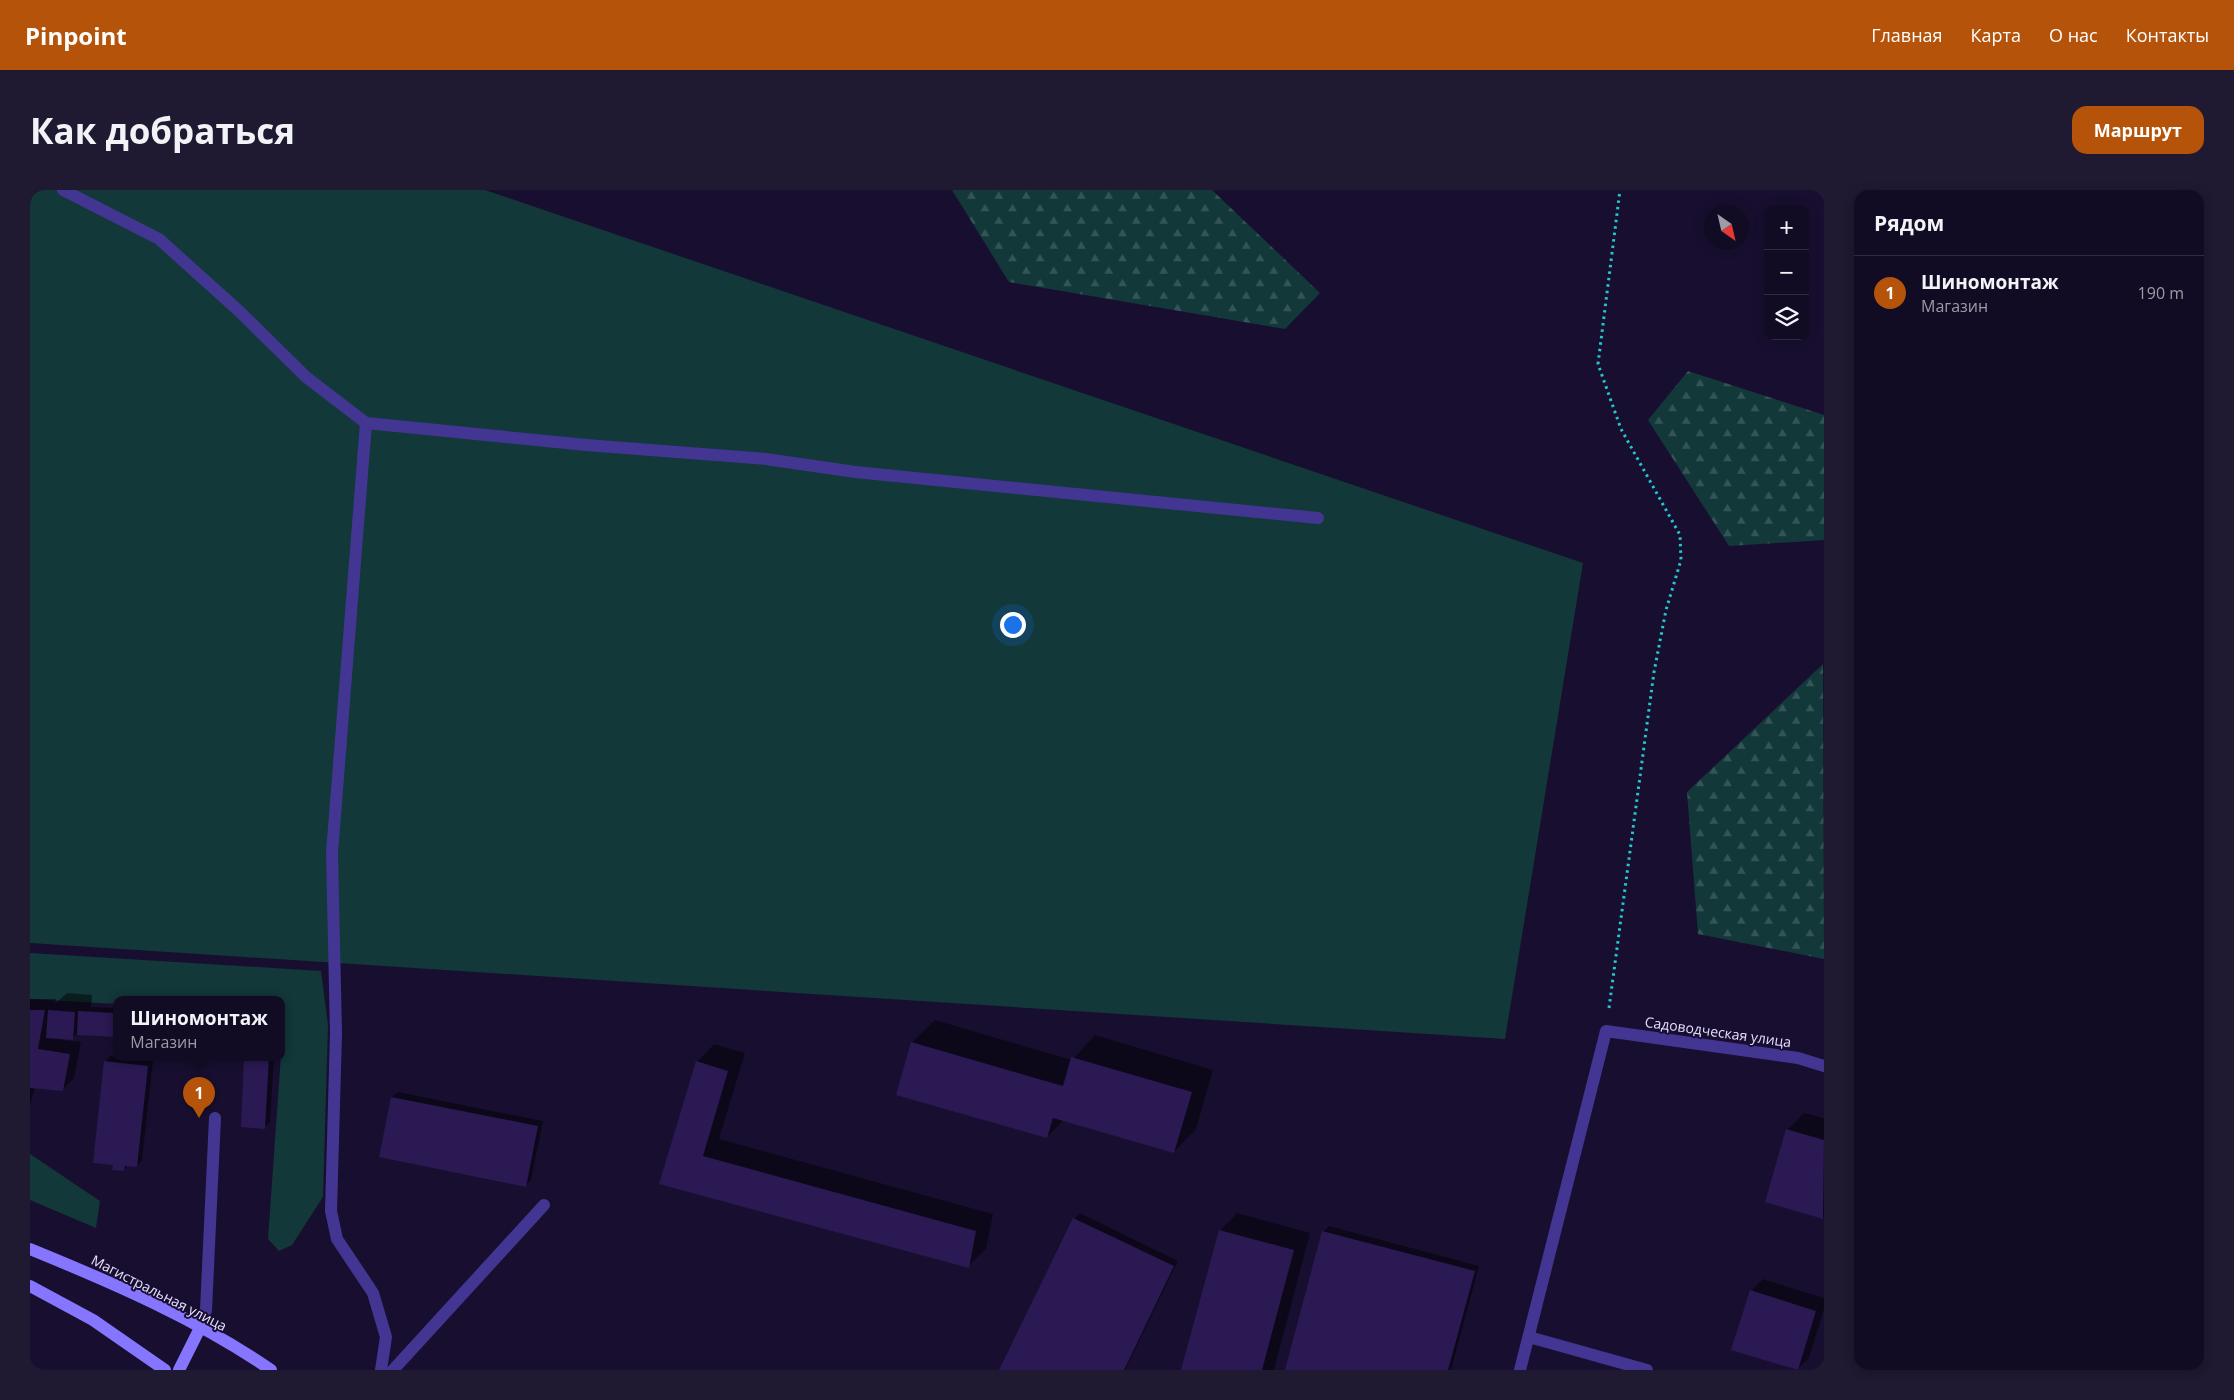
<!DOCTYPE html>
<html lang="ru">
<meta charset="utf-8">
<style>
:root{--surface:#120b24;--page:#1f1931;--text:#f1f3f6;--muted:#9c9ba6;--line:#312b41;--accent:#b45309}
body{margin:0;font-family:"Open Sans",sans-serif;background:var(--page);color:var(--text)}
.controls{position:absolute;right:15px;top:15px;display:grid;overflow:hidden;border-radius:10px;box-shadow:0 2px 12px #0003}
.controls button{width:45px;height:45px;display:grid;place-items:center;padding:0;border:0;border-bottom:1px solid var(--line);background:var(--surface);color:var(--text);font:25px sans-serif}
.compass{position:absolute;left:1674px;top:15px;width:45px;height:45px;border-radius:50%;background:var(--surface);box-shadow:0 2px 12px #0003;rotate:146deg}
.you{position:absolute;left:982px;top:434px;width:18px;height:18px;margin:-12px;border:4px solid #fff;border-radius:50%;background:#1a73e8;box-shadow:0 0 0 8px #1a73e833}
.badge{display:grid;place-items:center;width:32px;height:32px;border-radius:50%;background:var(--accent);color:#fff;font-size:16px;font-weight:700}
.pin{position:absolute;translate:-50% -41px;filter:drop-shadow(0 1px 2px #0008)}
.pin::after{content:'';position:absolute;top:26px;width:18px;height:15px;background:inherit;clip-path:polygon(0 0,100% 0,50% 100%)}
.popup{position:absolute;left:83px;top:806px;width:172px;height:65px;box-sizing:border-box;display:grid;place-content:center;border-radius:10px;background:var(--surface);filter:drop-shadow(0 1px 4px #0005);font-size:16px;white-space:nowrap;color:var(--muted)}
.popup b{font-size:19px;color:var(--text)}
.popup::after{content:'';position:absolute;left:50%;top:100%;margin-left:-10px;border:10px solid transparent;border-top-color:var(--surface)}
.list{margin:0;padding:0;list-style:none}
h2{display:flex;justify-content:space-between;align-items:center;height:65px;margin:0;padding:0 20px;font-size:21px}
h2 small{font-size:16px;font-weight:400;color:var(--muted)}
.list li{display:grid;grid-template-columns:32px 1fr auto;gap:15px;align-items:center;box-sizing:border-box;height:75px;padding:0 20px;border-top:1px solid var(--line)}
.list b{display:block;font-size:19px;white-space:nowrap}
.list p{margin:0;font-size:16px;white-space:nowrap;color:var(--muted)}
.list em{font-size:16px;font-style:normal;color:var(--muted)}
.icon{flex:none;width:28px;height:28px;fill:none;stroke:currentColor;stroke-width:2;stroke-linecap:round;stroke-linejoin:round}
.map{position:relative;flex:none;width:1794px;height:1180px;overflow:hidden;border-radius:15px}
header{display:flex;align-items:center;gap:30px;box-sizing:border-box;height:70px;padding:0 25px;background:var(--accent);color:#fff}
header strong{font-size:24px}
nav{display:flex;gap:28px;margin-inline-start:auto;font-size:18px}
.intro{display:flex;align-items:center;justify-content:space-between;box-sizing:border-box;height:120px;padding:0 30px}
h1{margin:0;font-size:35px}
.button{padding:12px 22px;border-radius:15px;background:var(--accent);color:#fff;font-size:18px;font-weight:700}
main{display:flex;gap:30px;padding:0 30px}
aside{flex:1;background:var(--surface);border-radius:15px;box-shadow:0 2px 12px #0003}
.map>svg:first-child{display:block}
.green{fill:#12383a}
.forest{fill:url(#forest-firs)}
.shadow{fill:#0007}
.building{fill:#2b1953}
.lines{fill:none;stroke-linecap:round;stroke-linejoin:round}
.path{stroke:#24c7cd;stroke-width:3;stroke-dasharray:2.5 4;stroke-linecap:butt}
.service{stroke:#433693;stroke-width:12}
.minor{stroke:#433693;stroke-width:12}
.secondary{stroke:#8675ff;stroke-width:12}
.labels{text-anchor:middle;stroke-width:4;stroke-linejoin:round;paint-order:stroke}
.street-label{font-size:14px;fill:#e5deff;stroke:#180f30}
</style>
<header>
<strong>Pinpoint</strong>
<nav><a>Главная</a><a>Карта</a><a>О нас</a><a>Контакты</a></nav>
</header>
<div class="intro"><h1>Как добраться</h1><a class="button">Маршрут</a></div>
<main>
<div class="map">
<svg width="1794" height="1180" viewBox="0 0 1794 1180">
<defs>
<pattern id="forest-firs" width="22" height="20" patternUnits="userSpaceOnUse" patternTransform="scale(1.25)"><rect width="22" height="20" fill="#12383a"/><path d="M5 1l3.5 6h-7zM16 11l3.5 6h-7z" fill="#345458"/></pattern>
</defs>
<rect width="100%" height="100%" fill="#180f30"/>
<path class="green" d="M 0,0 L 455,0 L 1553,373 L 1475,849 L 0,753 Z
M 0,763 L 291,781 L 298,835 L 293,1007 L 262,1055 L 249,1061 L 238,1049 L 254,823 L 252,823 L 252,809 L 86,809 L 86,814 L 0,809 Z
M 0,964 L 70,1011 L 66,1038 L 0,1010 Z"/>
<path class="forest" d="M 922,0 L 1182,0 L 1290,103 L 1255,139 L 979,92 Z
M 1658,181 L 1794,225 L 1794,350 L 1699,356 L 1618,230 Z
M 1793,474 L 1794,769 L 1668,744 L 1657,602 Z"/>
<path class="shadow" d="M 37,803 L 62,805 L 61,817 L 86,818 L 86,846 L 47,844 L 42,848 L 33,848 L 33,850 L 51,852 L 44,888 L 32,900 L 5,898 L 0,915 L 0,809 L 26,809 L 25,814 Z
M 905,830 L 1042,870 L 1065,845 L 1183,880 L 1166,939 L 1144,962 L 1034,930 L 1017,947 L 882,852 Z
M 684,854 L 715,863 L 689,949 L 963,1024 L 956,1059 L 938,1076 L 630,993 L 667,872 Z
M 80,866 L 123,871 L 112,970 L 107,976 L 98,975 L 94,980 L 75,872 Z
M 216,867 L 244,867 L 240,932 L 234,938 L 212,936 Z
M 368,902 L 513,931 L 501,990 L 496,995 L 362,907 Z
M 1774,923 L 1794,928 L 1794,1026 L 1792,1027 L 1757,940 Z
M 1050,1023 L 1148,1071 L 1095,1180 L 971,1180 L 1044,1029 Z
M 1207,1023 L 1280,1043 L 1244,1180 L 1153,1180 L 1190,1041 Z
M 1299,1036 L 1449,1076 L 1421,1180 L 1256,1180 L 1294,1041 Z
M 1733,1089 L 1794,1108 L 1794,1119 L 1779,1168 L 1767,1180 L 1721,1101 Z"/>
<path class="building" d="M 0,820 L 15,820 L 8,859 L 40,864 L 33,901 L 0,898 Z
M 18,820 L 45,822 L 43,850 L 16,848 Z
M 48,821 L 86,823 L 86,847 L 47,845 Z
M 881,852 L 1033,896 L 1041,867 L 1162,902 L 1144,963 L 1023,928 L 1017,948 L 866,905 Z
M 214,867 L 239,867 L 235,939 L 211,937 Z
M 74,871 L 118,876 L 107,977 L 95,976 L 94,981 L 82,980 L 83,975 L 63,973 Z
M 666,871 L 698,881 L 673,966 L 946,1041 L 939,1078 L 629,994 Z
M 361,907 L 508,936 L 496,997 L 349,967 Z
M 1756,939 L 1794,950 L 1793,1029 L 1735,1012 Z
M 1043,1028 L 1144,1076 L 1094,1180 L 969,1180 Z
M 1189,1040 L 1264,1060 L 1232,1180 L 1151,1180 Z
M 1292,1041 L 1445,1081 L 1418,1180 L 1255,1180 Z
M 1720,1100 L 1786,1121 L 1768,1180 L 1701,1160 Z"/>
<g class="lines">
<path class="path" d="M 1579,818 L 1624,482 L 1636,420 L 1651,370 L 1650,345 L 1591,239 L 1568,174 L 1590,0"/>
<path class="service" d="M 33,0 L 129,49 L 209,121 L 276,187 L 336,233 L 556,255 L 736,269 L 825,282 L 1288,328
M 336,233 L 302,663 L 306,843 L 301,1021 L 307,1049 L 343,1103 L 356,1147 L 351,1180
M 170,1138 L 176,1120 L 185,928
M 363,1180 L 514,1015"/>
<path class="minor" d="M 1499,1147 L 1617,1180
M 1490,1180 L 1576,841 L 1768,868 L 1794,876"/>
<path class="secondary" d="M 0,1059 C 81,1092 169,1130 241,1180
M 0,1096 L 63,1130 L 135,1180
M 149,1180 L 170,1138"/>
</g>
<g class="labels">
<g class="street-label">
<text transform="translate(1688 842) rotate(8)" y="5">Садоводческая улица</text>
<text transform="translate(129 1103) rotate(27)" y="5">Магистральная улица</text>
</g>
</g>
</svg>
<div class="controls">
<button>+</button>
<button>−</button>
<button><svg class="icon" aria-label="layers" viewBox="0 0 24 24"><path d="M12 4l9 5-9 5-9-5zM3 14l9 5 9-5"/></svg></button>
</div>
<svg class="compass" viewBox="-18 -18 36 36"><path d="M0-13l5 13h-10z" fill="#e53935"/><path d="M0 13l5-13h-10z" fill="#9c9ba6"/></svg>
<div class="you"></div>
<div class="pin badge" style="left:169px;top:928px">1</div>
<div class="popup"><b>Шиномонтаж</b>Магазин</div>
</div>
<aside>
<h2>Рядом<small></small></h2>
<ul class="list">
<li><span class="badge">1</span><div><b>Шиномонтаж</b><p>Магазин</p></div><em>190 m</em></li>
</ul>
</aside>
</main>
